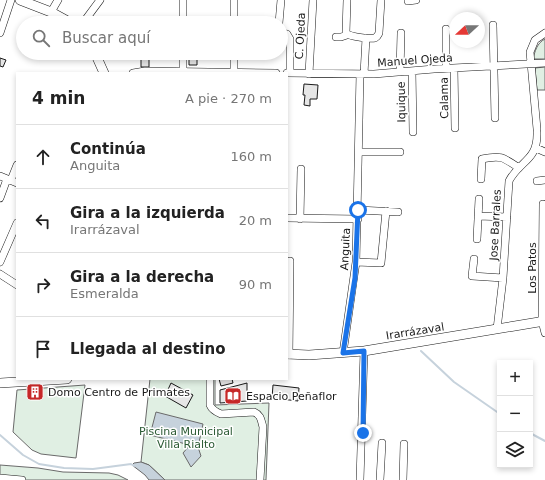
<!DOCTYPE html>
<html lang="es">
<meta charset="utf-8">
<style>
:root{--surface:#fff;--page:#f6f6f6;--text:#222;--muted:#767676;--line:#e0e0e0}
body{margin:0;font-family:"DejaVu Sans",sans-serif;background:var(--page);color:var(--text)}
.controls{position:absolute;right:12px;bottom:12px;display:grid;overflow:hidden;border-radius:0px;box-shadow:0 2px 6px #0003}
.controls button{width:36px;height:36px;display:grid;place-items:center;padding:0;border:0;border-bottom:1px solid var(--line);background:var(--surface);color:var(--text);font:20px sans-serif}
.compass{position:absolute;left:449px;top:12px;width:36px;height:36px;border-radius:50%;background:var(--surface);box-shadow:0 2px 6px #0003;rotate:249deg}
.stop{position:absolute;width:12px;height:12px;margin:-9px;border:3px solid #1a73e8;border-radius:50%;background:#fff}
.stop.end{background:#1a73e8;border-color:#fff;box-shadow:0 1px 4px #0008}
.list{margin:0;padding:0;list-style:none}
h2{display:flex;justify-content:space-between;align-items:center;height:52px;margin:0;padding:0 16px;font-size:17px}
h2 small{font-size:13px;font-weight:400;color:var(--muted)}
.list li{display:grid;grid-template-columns:26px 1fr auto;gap:12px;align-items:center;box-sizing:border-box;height:64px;padding:0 16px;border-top:1px solid var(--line)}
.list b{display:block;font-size:15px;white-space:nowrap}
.list p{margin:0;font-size:13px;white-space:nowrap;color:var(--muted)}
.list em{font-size:13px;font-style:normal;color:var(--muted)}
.icon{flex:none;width:22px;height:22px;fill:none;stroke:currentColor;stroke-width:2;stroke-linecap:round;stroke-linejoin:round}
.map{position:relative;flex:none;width:545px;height:480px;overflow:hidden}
.search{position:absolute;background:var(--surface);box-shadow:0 2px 6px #0003;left:16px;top:16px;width:272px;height:44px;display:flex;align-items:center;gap:10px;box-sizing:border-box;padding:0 14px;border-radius:22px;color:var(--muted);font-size:15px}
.panel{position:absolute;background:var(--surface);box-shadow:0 2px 6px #0003;left:16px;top:72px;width:272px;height:308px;border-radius:0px}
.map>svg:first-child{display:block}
.green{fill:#e0efe3;stroke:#6a6a6a}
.water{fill:#c6d2dc;stroke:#6a6a6a}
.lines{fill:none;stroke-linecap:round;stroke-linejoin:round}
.stream{stroke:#c6d2dc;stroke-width:2}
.building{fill:#e6e6e6;stroke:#1a1a1a}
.minor-casing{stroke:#1a1a1a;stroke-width:8}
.major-casing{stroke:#1a1a1a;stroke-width:10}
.minor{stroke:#fff;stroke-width:7}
.major{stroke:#fff;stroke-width:9}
.route{stroke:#1a73e8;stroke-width:5}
.labels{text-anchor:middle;stroke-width:3;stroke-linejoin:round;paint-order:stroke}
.street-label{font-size:11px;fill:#1a1a1a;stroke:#fff}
.poi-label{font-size:11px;fill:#1a1a1a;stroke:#fff;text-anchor:start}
.park-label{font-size:11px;fill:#2b5a34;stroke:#fff}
</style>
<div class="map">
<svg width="545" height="480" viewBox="0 0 545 480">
<rect width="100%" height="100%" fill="#fff"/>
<path class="green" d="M 545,39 L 545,59 L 533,59 C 535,51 537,43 545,39 Z
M 545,67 L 545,90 L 537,90 L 535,68 Z
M 150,379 L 215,379 L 215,405 L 269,403 L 266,480 L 165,480 L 149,465 L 141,462 Z
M 85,385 L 76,458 L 41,454 L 32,450 L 13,432 L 17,390 Z
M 0,465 L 38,468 L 63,472 L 109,473 L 118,475 L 128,480 L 0,480 Z"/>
<path class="water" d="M 156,412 L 203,424 L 198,447 L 201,456 L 191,467 L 183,453 L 190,445 L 150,435 Z
M 141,462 L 149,465 L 165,480 L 149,480 L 145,475 L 132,465 L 134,463 Z"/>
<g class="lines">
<path class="stream" d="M 421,351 L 454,382 L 500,414
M 530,433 L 545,441
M 0,435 L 23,455 L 39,464 L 64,468 L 93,469 L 131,464 L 134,466"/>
</g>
<path class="building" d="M 142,54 L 147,54 L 148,58 L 149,58 L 149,67 L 141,67 L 141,58 L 143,58 Z
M 189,55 L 197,56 L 197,65 L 189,65 Z
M 0,58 L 6,60 L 3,67 L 0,66 Z
M 304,84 L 318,85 L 317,99 L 310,99 L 310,106 L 304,105 L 305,95 L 303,95 Z
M 219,379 L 232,379 L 233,383 L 221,386 Z
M 171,383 L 193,395 L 186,408 L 165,396 Z
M 247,383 L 247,401 L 220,403 L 220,390 Z
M 273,385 L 299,388 L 298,401 L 272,398 Z
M31 393a4 4 0 1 1 8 0a4 4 0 1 1-8 0Z"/>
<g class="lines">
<g class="minor-casing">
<path id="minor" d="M 183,0 L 183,23
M 347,0 L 346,33 C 350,37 370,39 375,38 C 378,36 378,35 379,33 L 381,0
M 408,1 L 416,0
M 51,12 L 58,0
M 83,23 L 100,0
M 234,23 L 234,0
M 279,23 L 281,0
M 493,25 L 495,118
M 446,29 L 446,68
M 0,33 L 11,0
M 281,33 L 287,34 L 290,39 L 290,73
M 336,37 L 341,37 L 347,35
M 183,53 L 183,71
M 454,68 L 455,128
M 412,71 L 413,132
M 234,72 L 234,53
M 400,72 L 401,33
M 133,73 L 145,71 L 276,73
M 287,73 L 374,74 L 434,69 L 545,63
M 309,74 L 313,0
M 364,74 L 366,38
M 537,129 L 530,52 L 535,40 L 545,33
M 536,148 L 545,152
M 359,152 L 400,152
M 0,176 L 17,183
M 481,179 L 482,159 C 501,155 503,157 519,168
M 11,180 L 17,165
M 537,181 L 545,180
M 0,198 L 7,179
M 543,204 L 542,321 L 545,333
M 358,210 L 398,212
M 478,216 L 507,217
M 287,218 L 358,219
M 300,219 L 301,169
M 477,239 L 479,199
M 474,259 L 472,276 L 503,278
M 0,262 L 17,223
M 356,262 L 381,263 L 386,211
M 0,274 L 17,285
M 497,329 L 503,278 L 509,181 C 520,160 538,161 537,132
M 343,353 L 356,262 L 360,74
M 289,355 L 290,261
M 210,379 L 210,405 C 212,410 216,412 221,414 L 254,412 C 261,415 261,420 263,427 L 260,480
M 0,478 L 22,480
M 360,480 L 364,351
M 380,480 L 382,443
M 403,480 L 404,444"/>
</g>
<g class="major-casing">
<path id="major" d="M 20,0 L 51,12 L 71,23
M 95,53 L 104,73
M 287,354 L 309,355 L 364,351 L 545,321
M 0,383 L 67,379"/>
</g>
<use href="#minor" class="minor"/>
<use href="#major" class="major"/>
</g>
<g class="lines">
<path class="route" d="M 358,210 L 355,278 L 343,353 L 364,351 L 363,433"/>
</g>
<defs>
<g id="building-square" transform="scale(0.9)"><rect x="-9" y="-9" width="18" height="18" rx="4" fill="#c62828" stroke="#fff"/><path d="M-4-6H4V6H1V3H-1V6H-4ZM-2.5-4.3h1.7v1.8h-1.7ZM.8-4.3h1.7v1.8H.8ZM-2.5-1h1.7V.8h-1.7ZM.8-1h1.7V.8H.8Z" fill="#fff"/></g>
<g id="library-square" transform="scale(0.9)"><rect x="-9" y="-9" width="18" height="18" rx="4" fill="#c62828" stroke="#fff"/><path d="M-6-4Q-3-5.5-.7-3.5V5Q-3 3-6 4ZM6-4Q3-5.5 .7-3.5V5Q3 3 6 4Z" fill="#fff"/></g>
</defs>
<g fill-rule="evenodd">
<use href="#building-square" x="35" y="392"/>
<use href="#library-square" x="233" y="396"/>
</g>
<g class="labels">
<g class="street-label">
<text transform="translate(300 36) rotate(-87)" y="4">C. Ojeda</text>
<text transform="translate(415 60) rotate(-4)" y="4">Manuel Ojeda</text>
<text transform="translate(444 98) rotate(-91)" y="4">Calama</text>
<text transform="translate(401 102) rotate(-91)" y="4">Iquique</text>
<text transform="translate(495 225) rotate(-87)" y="4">Jose Barrales</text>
<text transform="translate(345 249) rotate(-87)" y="4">Anguita</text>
<text transform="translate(532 268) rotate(-90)" y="4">Los Patos</text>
<text transform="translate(415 331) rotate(-9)" y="4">Irarrázaval</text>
</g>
<g class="poi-label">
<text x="48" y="396">Domo Centro de Primates</text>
<text x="246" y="400">Espacio Peñaflor</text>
</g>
<g class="park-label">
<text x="186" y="435">Piscina Municipal<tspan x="186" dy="13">Villa Rialto</tspan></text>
</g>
</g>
</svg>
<div class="controls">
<button>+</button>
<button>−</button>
<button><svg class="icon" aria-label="layers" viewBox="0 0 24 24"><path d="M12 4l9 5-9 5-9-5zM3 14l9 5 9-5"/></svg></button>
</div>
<svg class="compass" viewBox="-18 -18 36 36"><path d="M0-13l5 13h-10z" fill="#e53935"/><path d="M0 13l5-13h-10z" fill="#767676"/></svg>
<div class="stop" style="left:358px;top:210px"></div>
<div class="stop end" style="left:363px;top:433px"></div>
<div class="search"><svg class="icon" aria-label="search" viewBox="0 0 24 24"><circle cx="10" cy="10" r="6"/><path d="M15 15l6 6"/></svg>Buscar aquí</div>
<section class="panel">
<h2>4 min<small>A pie · 270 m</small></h2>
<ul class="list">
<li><svg class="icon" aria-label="ahead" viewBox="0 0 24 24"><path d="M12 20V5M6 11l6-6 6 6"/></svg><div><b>Continúa</b><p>Anguita</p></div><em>160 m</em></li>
<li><svg class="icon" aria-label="left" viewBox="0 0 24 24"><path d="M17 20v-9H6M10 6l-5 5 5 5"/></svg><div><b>Gira a la izquierda</b><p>Irarrázaval</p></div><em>20 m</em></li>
<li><svg class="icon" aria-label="right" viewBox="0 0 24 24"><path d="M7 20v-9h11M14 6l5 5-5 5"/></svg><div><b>Gira a la derecha</b><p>Esmeralda</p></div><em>90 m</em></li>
<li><svg class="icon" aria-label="arrive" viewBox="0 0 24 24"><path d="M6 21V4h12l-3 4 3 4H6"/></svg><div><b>Llegada al destino</b></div></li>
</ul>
</section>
</div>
